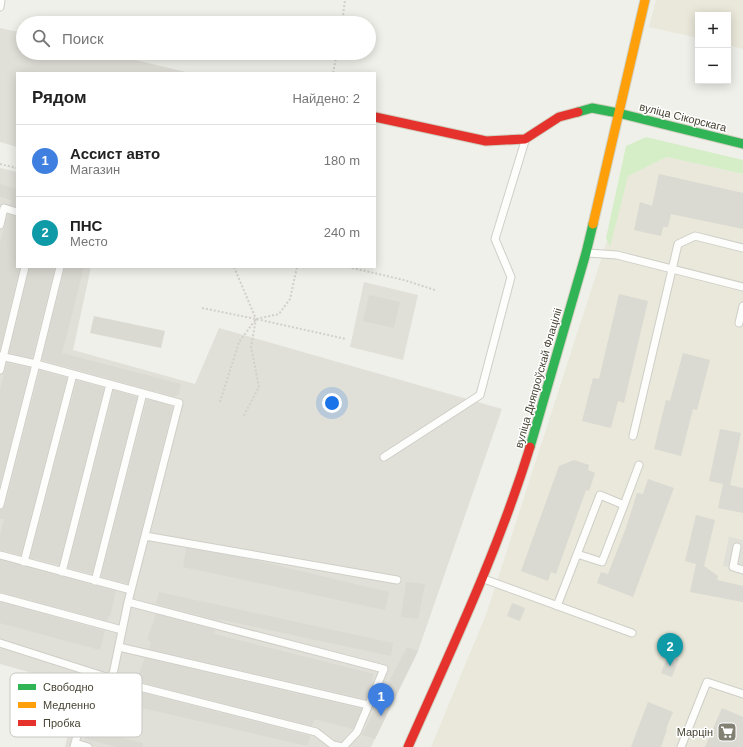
<!DOCTYPE html>
<html lang="ru">
<meta charset="utf-8">
<style>
:root{--surface:#fff;--page:#f2f2f2;--text:#222;--muted:#767676;--line:#e0e0e0;--accent:#db2777}
body{margin:0;font-family:Arial,sans-serif;background:var(--page);color:var(--text)}
.controls{position:absolute;right:12px;top:12px;display:grid;overflow:hidden;border-radius:0px;box-shadow:0 2px 10px #0003}
.controls button{width:36px;height:36px;display:grid;place-items:center;padding:0;border:0;border-bottom:1px solid var(--line);background:var(--surface);color:var(--text);font:20px sans-serif}
.you{position:absolute;left:332px;top:403px;width:14px;height:14px;margin:-10px;border:3px solid #fff;border-radius:50%;background:#1a73e8;box-shadow:0 0 0 6px #1a73e833}
.badge{display:grid;place-items:center;width:26px;height:26px;border-radius:50%;background:var(--accent);color:#fff;font-size:13px;font-weight:700}
.pin{position:absolute;translate:-50% -33px;filter:drop-shadow(0 1px 2px #0008)}
.pin::after{content:'';position:absolute;top:21px;width:14px;height:12px;background:inherit;clip-path:polygon(0 0,100% 0,50% 100%)}
.list{margin:0;padding:0;list-style:none}
h2{display:flex;justify-content:space-between;align-items:center;height:52px;margin:0;padding:0 16px;font-size:17px}
h2 small{font-size:13px;font-weight:400;color:var(--muted)}
.list li{display:grid;grid-template-columns:26px 1fr auto;gap:12px;align-items:center;box-sizing:border-box;height:72px;padding:0 16px;border-top:1px solid var(--line)}
.list b{display:block;font-size:15px;white-space:nowrap}
.list p{margin:0;font-size:13px;white-space:nowrap;color:var(--muted)}
.list em{font-size:13px;font-style:normal;color:var(--muted)}
.icon{flex:none;width:22px;height:22px;fill:none;stroke:currentColor;stroke-width:2;stroke-linecap:round;stroke-linejoin:round}
.map{position:relative;flex:none;width:743px;height:747px;overflow:hidden}
.search{position:absolute;background:var(--surface);box-shadow:0 2px 10px #0003;left:16px;top:16px;width:360px;height:44px;display:flex;align-items:center;gap:10px;box-sizing:border-box;padding:0 14px;border-radius:22px;color:var(--muted);font-size:15px}
.panel{position:absolute;background:var(--surface);box-shadow:0 2px 10px #0003;left:16px;top:72px;width:360px;height:196px;border-radius:0px}
.map>svg:first-child{display:block}
.residential{fill:#e9e8da}
.industrial{fill:#e0dfd8}
.green{fill:#d6eec7}
.building{fill:#dad9d2}
.lines{fill:none;stroke-linecap:round;stroke-linejoin:round}
.lane-casing{stroke:#cfcec7;stroke-width:9}
.fast-casing{stroke:#d0d0c0;stroke-width:11}
.slow-casing{stroke:#d0d0c0;stroke-width:11}
.jam-casing{stroke:#d0d0c0;stroke-width:11}
.path{stroke:#d1d0c9;stroke-width:2;stroke-dasharray:2 2;stroke-linecap:butt}
.lane{stroke:#fdfdfc;stroke-width:7}
.fast{stroke:#30b455;stroke-width:9}
.slow{stroke:#ff9f0a;stroke-width:9}
.jam{stroke:#e5322d;stroke-width:9}
.labels{text-anchor:middle;stroke-width:3;stroke-linejoin:round;paint-order:stroke}
.street-label{font-size:11px;fill:#484434;stroke:#fff}
.poi-label{font-size:11px;fill:#484434;stroke:#fff;text-anchor:end}
.key{fill:#fff;stroke:#c8c7c2;stroke-width:1}
.key-label{font-size:11px;fill:#484434}
</style>
<div class="map">
<svg width="743" height="747" viewBox="0 0 743 747">
<rect width="100%" height="100%" fill="#f0f0ea"/>
<path class="residential" d="M 656,0 L 743,0 L 743,49 L 728,45 L 728,15 L 698,15 L 698,38 L 649,27 Z
M 667,157 L 743,174 L 743,747 L 431,747 L 487,612 L 628,176 Z"/>
<path class="industrial" d="M 0,28 L 23,33 L 23,53 L 106,53 L 190,73 L 17,73 L 17,147 L 0,142 Z
M 0,168 L 17,172 L 17,267 L 91,267 L 73,350 L 195,384 L 219,328 L 502,409 L 418,651 L 371,747 L 65,747 L 79,686 L 0,664 Z
M 364,282 L 418,295 L 403,360 L 350,347 Z
M 729,537 L 743,540 L 743,570 L 723,566 Z"/>
<path class="green" d="M 646,137 L 743,160 L 743,174 L 667,157 L 628,176 L 610,247 L 606,238 L 626,146 Z"/>
<path class="building" d="M 659,174 L 743,193 L 743,229 L 671,214 L 668,227 L 663,227 L 661,236 L 634,230 L 640,202 L 652,206 Z
M 0,184 L 17,189 L 17,207 L 10,205 L 11,200 L 0,197 Z
M 8,214 L 17,217 L 17,267 L 20,267 L 0,349 L 0,243 Z
M 30,267 L 55,267 L 32,358 L 9,353 Z
M 65,267 L 84,267 L 62,353 L 181,384 L 178,396 L 176,395 L 175,397 L 42,360 Z
M 619,294 L 648,301 L 624,403 L 618,401 L 611,428 L 582,421 L 593,378 L 599,379 Z
M 369,295 L 400,302 L 394,328 L 363,321 Z
M 94,316 L 165,331 L 161,348 L 90,333 Z
M 683,353 L 710,360 L 697,410 L 693,409 L 681,456 L 654,449 L 666,400 L 670,401 Z
M 7,363 L 30,368 L 0,485 L 0,389 L 4,375 L 2,375 L 5,372 Z
M 40,370 L 67,378 L 21,555 L 0,550 L 0,535 L 4,519 L 0,519 L 0,510 L 3,509 L 5,506 Z
M 77,380 L 104,388 L 59,565 L 30,558 Z
M 114,390 L 137,397 L 92,574 L 68,568 Z
M 147,399 L 173,406 L 128,584 L 101,577 Z
M 720,429 L 741,433 L 730,485 L 743,488 L 743,513 L 718,508 L 723,484 L 709,481 Z
M 574,460 L 589,465 L 588,470 L 595,473 L 589,491 L 586,490 L 556,574 L 551,572 L 548,581 L 521,571 L 559,466 Z
M 648,479 L 674,488 L 633,597 L 597,583 L 601,572 L 608,574 L 626,528 L 637,493 L 643,494 Z
M 696,515 L 715,520 L 704,566 L 718,576 L 717,580 L 743,586 L 743,602 L 690,592 L 696,564 L 685,561 Z
M 186,548 L 250,559 L 389,592 L 385,610 L 183,567 Z
M 0,560 L 116,591 L 110,617 L 108,616 L 107,621 L 0,592 Z
M 406,582 L 425,584 L 418,619 L 401,617 Z
M 159,592 L 393,643 L 391,656 L 218,619 L 217,620 L 156,604 Z
M 0,602 L 105,631 L 100,650 L 0,623 Z
M 512,603 L 525,608 L 520,621 L 507,616 Z
M 156,614 L 215,630 L 214,634 L 374,674 L 369,691 L 366,699 L 149,649 L 151,642 L 147,640 Z
M 407,647 L 418,651 L 375,739 L 362,735 Z
M 668,655 L 679,659 L 672,677 L 661,673 Z
M 145,658 L 362,709 L 353,729 L 314,719 L 312,726 L 136,681 Z
M 124,689 L 132,691 L 133,690 L 310,736 L 308,746 L 120,703 Z
M 648,702 L 673,712 L 666,729 L 667,729 L 661,747 L 631,747 Z
M 722,708 L 743,717 L 743,747 L 705,747 Z
M 86,729 L 143,743 L 143,747 L 117,747 L 85,739 Z"/>
<g class="lines">
<g class="lane-casing">
<path id="lane" d="M 0,7 L 1,0
M 0,225 L 4,208 L 17,212
M 588,253 L 617,255 L 743,287
M 60,267 L 36,364 L 179,403 L 128,602 L 384,669 L 357,732 L 343,747
M 739,323 L 743,306
M 0,356 L 36,364 L 0,505
M 0,370 L 25,267
M 633,436 L 678,244 L 695,236 L 743,248
M 384,457 L 480,395 L 511,277 L 495,239 L 525,141
M 624,505 L 639,465
M 145,536 L 397,580
M 737,547 L 733,567 L 743,570
M 0,555 L 131,590
M 24,562 L 73,374
M 62,572 L 110,384
M 484,579 L 632,633
M 95,581 L 143,393
M 0,597 L 122,630
M 557,606 L 600,495 L 624,505 L 602,562 L 577,554
M 0,643 L 128,684 L 316,732 L 333,745 L 342,747
M 119,647 L 368,705
M 75,743 L 88,747
M 74,747 L 83,714 L 112,679 L 128,602
M 681,747 L 707,682 L 743,694"/>
</g>
<g class="fast-casing">
<path id="fast" d="M 578,112 L 592,108 L 618,113 L 743,144
M 530,447 L 586,253 L 593,224"/>
</g>
<g class="slow-casing">
<path id="slow" d="M 593,224 L 645,0"/>
</g>
<g class="jam-casing">
<path id="jam" d="M 375,117 L 486,141 L 525,139 L 559,117 L 578,112
M 408,747 C 452,648 498,551 530,447"/>
</g>
<path class="path" d="M 342,23 L 345,0
M 333,73 L 337,53
M 0,164 L 17,168
M 234,267 L 256,319 L 251,347 L 259,387 L 243,417
M 348,267 L 404,280 L 435,290
M 202,308 L 256,319 L 346,339
M 220,402 L 239,342 L 256,319 L 279,314 L 290,299 L 297,267"/>
<use href="#lane" class="lane"/>
<use href="#fast" class="fast"/>
<use href="#slow" class="slow"/>
<use href="#jam" class="jam"/>
</g>
<defs>
<g id="supermarket-square" transform="scale(1)"><rect x="-9" y="-9" width="18" height="18" rx="4" fill="#838074" stroke="#fff"/><path d="M-6-5.5h2.5l.6 2H6L4.5 2H-2.5L-4.4-4H-6ZM-1.5 3.2a1.3 1.3 0 1 0 .1 0ZM3 3.2a1.3 1.3 0 1 0 .1 0Z" fill="#fff"/></g>
</defs>
<g fill-rule="evenodd">
<use href="#supermarket-square" x="727" y="732"/>
</g>
<g class="labels">
<g class="street-label">
<text transform="translate(683 117) rotate(14)" y="4">вуліца Сікорскага</text>
<text transform="translate(538 378) rotate(-74)" y="4">вуліца Дняпроўскай Флаціліі</text>
</g>
<g class="poi-label">
<text x="713" y="736">Марцін</text>
</g>
</g>
<rect x="10" y="673" width="132" height="64" rx="6" class="key"/>
<rect x="18" y="684" width="18" height="6" fill="#30b455"/>
<rect x="18" y="702" width="18" height="6" fill="#ff9f0a"/>
<rect x="18" y="720" width="18" height="6" fill="#e5322d"/>
<g class="key-label">
<text x="43" y="691">Свободно</text>
<text x="43" y="709">Медленно</text>
<text x="43" y="727">Пробка</text>
</g>
</svg>
<div class="controls">
<button>+</button>
<button>−</button>
</div>
<div class="you"></div>
<div class="pin badge" style="left:381px;top:716px;background:#3f7fe0">1</div>
<div class="pin badge" style="left:670px;top:666px;background:#0f9aa8">2</div>
<div class="search"><svg class="icon" aria-label="search" viewBox="0 0 24 24"><circle cx="10" cy="10" r="6"/><path d="M15 15l6 6"/></svg>Поиск</div>
<section class="panel">
<h2>Рядом<small>Найдено: 2</small></h2>
<ul class="list">
<li><span class="badge" style="background:#3f7fe0">1</span><div><b>Ассист авто</b><p>Магазин</p></div><em>180 m</em></li>
<li><span class="badge" style="background:#0f9aa8">2</span><div><b>ПНС</b><p>Место</p></div><em>240 m</em></li>
</ul>
</section>
</div>
